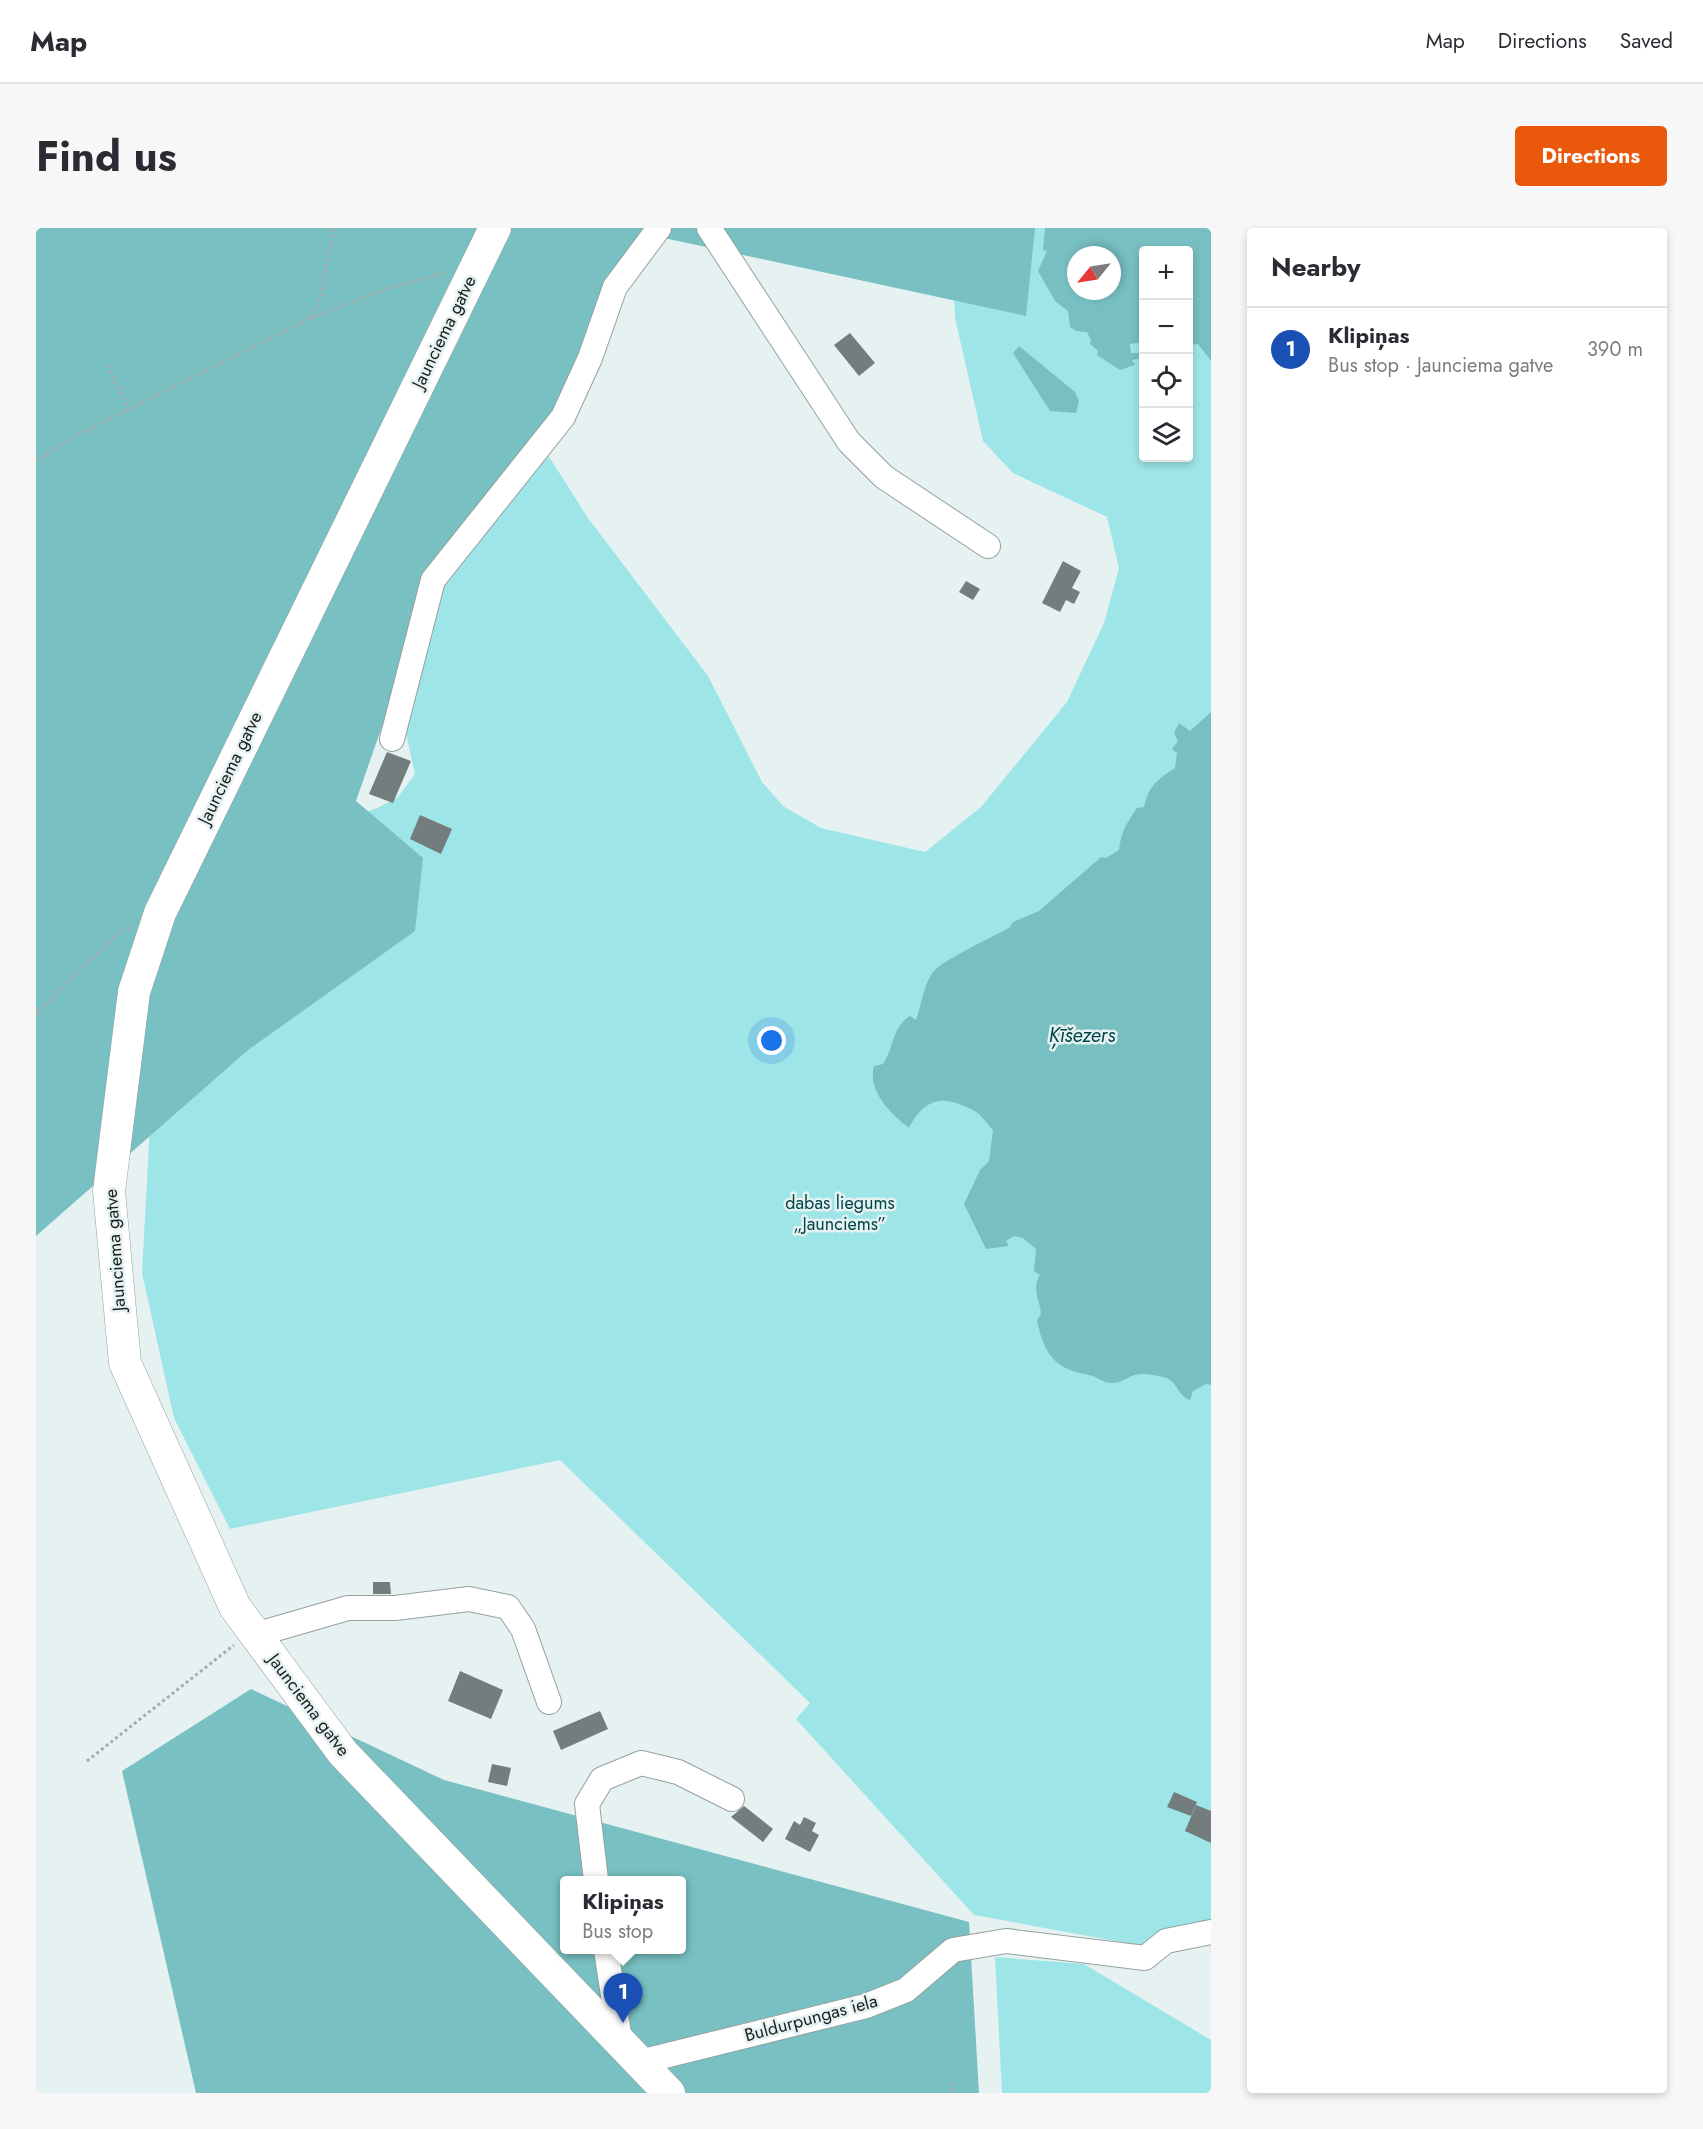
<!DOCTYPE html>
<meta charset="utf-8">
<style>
:root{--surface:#fff;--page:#f7f7f7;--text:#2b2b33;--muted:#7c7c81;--line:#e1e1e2;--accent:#ea580c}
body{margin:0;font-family:Jost,sans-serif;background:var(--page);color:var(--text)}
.controls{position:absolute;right:18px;top:18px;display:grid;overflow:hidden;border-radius:6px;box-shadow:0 3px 9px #0003}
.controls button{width:54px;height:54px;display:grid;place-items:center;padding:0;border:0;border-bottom:2px solid var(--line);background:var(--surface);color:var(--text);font:30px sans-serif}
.compass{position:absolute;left:1031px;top:18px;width:54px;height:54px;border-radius:50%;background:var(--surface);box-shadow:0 3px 9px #0003;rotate:240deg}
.you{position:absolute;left:736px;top:813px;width:21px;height:21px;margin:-15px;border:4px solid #fff;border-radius:50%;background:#1a73e8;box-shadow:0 0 0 9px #1a73e833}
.badge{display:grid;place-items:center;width:39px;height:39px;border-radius:50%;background:var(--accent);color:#fff;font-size:20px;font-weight:700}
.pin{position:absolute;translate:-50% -50px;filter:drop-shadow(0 2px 3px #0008)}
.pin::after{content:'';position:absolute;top:32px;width:21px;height:18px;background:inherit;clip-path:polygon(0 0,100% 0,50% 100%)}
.popup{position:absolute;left:524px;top:1648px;width:126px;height:78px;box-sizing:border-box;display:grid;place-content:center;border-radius:6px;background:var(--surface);filter:drop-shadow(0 2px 4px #0005);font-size:20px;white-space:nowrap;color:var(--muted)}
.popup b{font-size:22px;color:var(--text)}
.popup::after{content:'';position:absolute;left:50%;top:100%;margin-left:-12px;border:12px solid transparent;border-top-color:var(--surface)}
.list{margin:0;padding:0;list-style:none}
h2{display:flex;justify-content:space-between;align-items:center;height:78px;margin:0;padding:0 24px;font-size:26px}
h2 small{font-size:20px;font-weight:400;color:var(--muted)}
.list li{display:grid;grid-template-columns:39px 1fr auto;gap:18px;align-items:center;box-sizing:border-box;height:84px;padding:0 24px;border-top:2px solid var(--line)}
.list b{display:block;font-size:22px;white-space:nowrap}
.list p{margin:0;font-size:20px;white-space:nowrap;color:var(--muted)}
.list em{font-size:20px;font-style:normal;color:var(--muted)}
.icon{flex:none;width:33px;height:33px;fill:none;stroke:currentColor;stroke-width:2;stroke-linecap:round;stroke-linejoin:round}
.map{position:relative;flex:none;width:1175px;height:1865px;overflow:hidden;border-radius:6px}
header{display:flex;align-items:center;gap:36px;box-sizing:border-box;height:84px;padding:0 30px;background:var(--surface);border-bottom:2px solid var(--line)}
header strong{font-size:28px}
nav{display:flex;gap:33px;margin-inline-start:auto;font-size:21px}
.intro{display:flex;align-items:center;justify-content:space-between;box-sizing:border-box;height:144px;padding:0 36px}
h1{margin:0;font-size:42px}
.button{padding:15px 27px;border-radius:6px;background:var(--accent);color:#fff;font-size:21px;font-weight:700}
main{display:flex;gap:36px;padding:0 36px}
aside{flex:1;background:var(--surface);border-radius:6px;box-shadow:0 3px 9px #0003}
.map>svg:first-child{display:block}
.green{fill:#9ee5e7;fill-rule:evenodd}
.forest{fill:#78c0c2;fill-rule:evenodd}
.water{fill:#78bfc2;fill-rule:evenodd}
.building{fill:#737d7d}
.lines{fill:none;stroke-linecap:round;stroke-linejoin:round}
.minor-casing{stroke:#95a0a0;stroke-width:26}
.major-casing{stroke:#95a0a0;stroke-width:33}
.path{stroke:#a4adad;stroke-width:3;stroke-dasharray:3 3;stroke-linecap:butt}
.minor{stroke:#fff;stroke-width:24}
.major{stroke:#fff;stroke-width:32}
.labels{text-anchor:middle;stroke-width:5;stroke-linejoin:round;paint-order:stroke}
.street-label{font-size:18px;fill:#1a1e1e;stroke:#e6f2f2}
.park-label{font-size:18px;fill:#014749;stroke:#e6f2f2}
.water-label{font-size:20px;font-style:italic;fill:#004547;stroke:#e6f2f2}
</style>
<header>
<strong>Map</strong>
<nav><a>Map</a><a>Directions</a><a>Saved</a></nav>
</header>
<div class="intro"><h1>Find us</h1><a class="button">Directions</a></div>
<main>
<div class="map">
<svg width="1175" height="1865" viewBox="0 0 1175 1865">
<rect width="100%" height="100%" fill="#e6f2f2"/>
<path class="green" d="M 925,0 L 1175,0 L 1175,1699 L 1106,1718 L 938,1687 L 760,1491 L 774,1475 L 524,1232 L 194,1301 L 138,1190 L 106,1045 L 118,822 L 246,616 L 341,580 L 361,570 L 379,546 L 362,470 L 380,389 L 505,216 L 552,290 L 672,448 L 726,554 L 747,578 L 785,600 L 889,624 L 945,579 L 1031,474 L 1068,395 L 1083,340 L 1071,289 L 977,245 L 947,213 L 919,90 L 917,51 ZM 1108,22 L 1152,22 L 1152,230 L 1108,230 ZM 1040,27 L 1076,27 L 1076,63 L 1040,63 Z
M 959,1729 L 1048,1736 L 1175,1812 L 1175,1865 L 966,1865 Z"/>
<path class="forest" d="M 0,0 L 999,0 L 990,88 L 619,8 L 579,59 L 527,189 L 397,352 L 320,573 L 387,630 L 379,703 L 212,822 L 0,1008 Z
M 215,1461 L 408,1552 L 933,1694 L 943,1865 L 160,1865 L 86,1543 ZM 528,1652 L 646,1652 L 646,1722 L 528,1722 Z"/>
<path class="water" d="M 1009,0 L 1175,0 L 1175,133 L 1162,116 L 1153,117 L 1152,22 L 1108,22 L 1107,114 L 1094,116 L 1095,125 L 1102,125 L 1105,130 L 1096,132 L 1099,137 L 1084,142 L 1061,127 L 1062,123 L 1054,116 L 1055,112 L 1051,104 L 1040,103 L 1034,99 L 1032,83 L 1019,73 L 1002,43 L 1011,23 L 1007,22 ZM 1040,27 L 1076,27 L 1076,63 L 1040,63 Z
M 983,118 L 1039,164 L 1043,173 L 1040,185 L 1014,183 L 977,125 Z
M 1175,484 L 1175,1157 L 1170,1156 L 1157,1163 L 1154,1172 C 1141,1168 1141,1151 1127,1149 C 1118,1147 1105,1144 1096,1148 C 1089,1151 1085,1154 1078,1155 C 1067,1156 1063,1149 1053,1147 C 1018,1141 1008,1126 1001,1092 L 1005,1086 C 1004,1071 995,1061 1004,1047 L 998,1043 L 1000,1021 L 987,1010 L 978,1008 L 970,1013 L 973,1018 L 950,1021 L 928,976 L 944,942 L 953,933 L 957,902 C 952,897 949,892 944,887 C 939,882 930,879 923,876 C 899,867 884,878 873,900 C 855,886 831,863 838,838 L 847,836 C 858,820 856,799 874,788 L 880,792 C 885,778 888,756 897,744 C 907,732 956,709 973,700 L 977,694 L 1003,683 L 1065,629 L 1070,630 L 1083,622 C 1085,603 1091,595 1101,580 L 1108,579 C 1113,558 1121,551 1139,540 L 1141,525 L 1136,521 L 1142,513 L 1138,505 L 1143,495 L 1154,503 Z"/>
<path class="building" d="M 814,105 L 839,135 L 823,148 L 798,117 Z
M 1027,333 L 1045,343 L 1036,360 L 1044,364 L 1038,376 L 1030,372 L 1024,384 L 1006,375 Z
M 930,353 L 944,361 L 937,372 L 923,364 Z
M 351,524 L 375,533 L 357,575 L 333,566 Z
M 384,587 L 416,601 L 405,626 L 374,611 Z
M 337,1354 L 354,1354 L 355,1366 L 337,1366 Z
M 424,1443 L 467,1462 L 455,1491 L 412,1473 Z
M 564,1483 L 572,1501 L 525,1522 L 517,1503 Z
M 456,1536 L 475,1540 L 471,1558 L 452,1554 Z
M 1138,1564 L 1161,1574 L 1155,1588 L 1131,1579 Z
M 1160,1577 L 1175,1583 L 1175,1615 L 1149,1603 Z
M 708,1578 L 737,1601 L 727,1614 L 695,1589 Z
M 768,1589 L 780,1595 L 776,1603 L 783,1607 L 774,1624 L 749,1611 L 758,1593 L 764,1597 Z"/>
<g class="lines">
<g class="minor-casing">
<path id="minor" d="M 673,0 L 813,214 L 848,249 L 952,318
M 356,511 L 397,352 L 527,189 L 554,130 L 579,59 L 623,0
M 217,1404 L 229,1404 L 312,1380 L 359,1380 L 433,1371 L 472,1379 L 487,1401 L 513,1474
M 560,1652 L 551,1576 L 566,1551 L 605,1535 L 642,1544 L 696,1571
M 570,1722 L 584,1812
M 604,1834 L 830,1778 L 870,1762 L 917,1722 L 970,1713 L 1109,1730 L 1130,1713 L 1175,1704"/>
</g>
<g class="major-casing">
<path id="major" d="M 459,0 L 124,685 L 98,764 L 73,963 L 89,1135 L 199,1379 L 307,1525 L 633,1865"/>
</g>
<path class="path" d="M 274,90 L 284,71 L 298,0
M 71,137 L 93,181
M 0,233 L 43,206 L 273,91 L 350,61 L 411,44
M 0,786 L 83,704 L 95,699
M 51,1533 L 198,1417
M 915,1854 L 915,1865"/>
<use href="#minor" class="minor"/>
<use href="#major" class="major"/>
</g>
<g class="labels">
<g class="street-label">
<text transform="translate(408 104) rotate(-64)" y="6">Jaunciema gatve</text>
<text transform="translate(194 540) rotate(-64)" y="6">Jaunciema gatve</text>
<text transform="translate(79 1022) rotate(-94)" y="6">Jaunciema gatve</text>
<text transform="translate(273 1477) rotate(53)" y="6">Jaunciema gatve</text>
<text transform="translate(775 1790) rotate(-15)" y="6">Buldurpungas iela</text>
</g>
<g class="park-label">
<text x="804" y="981">dabas liegums<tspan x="804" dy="21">„Jaunciems”</tspan></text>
</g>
<g class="water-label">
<text x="1046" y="814">Ķīšezers</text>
</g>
</g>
</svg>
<div class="controls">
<button>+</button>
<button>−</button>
<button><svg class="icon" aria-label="locate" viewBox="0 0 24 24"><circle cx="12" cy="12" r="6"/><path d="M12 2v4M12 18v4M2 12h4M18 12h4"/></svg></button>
<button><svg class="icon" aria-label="layers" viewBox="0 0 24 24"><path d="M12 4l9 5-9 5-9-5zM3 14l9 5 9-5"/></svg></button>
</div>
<svg class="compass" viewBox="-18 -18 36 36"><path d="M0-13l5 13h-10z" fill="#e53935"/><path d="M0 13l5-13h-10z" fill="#7c7c81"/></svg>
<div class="you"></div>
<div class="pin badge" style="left:587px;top:1795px;background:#1a4fb4">1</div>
<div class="popup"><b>Klipiņas</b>Bus stop</div>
</div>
<aside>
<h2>Nearby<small></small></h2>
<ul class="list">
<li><span class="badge" style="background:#1a4fb4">1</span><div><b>Klipiņas</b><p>Bus stop · Jaunciema gatve</p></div><em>390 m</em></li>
</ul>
</aside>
</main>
